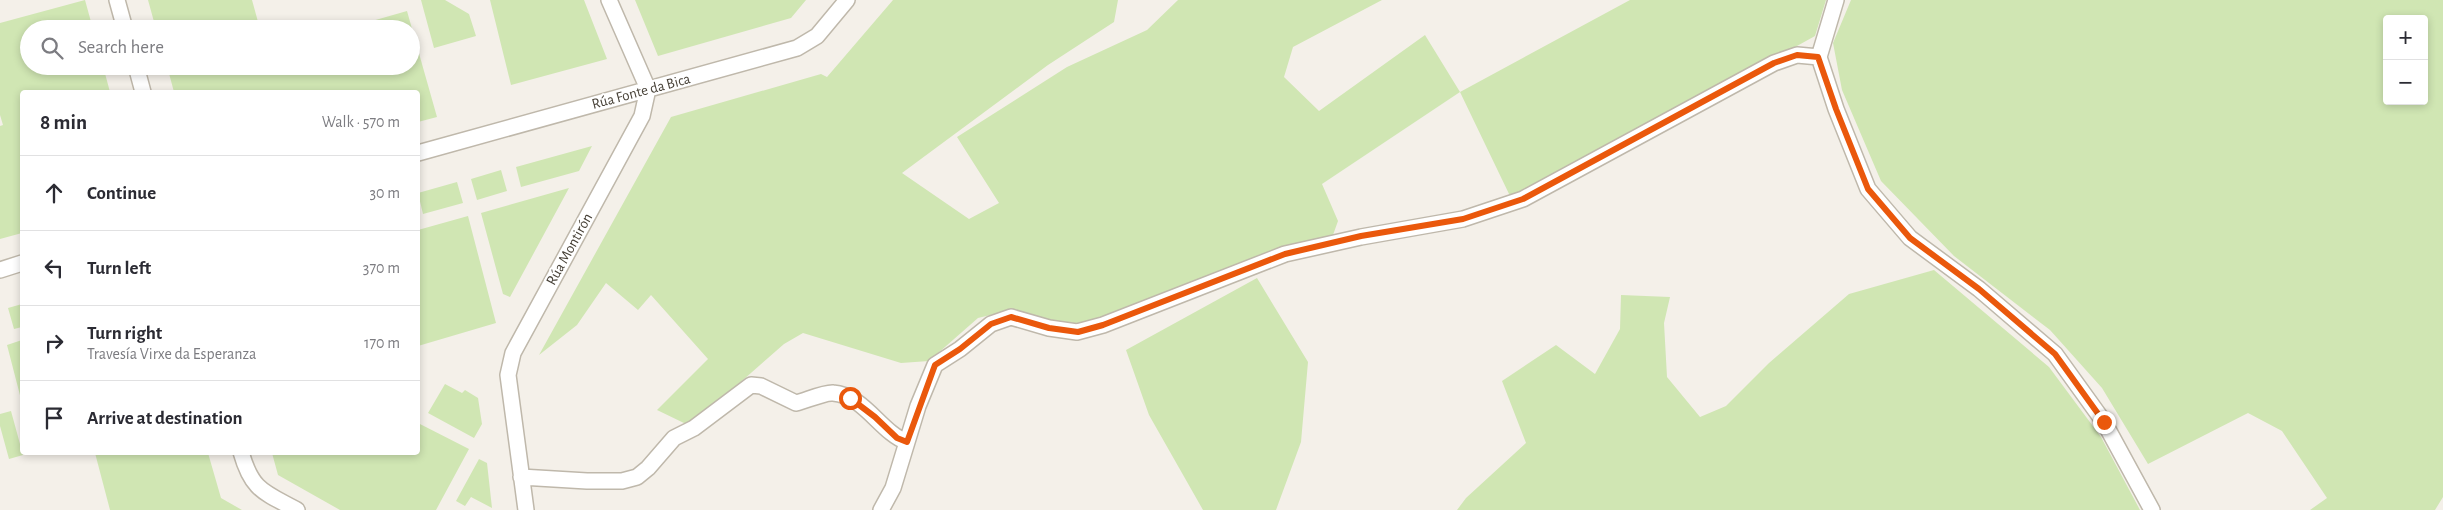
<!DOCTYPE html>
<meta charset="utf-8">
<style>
:root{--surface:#fff;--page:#f7f7f7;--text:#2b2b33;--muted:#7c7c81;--line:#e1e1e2}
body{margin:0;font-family:"Alegreya Sans",sans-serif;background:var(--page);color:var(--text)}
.controls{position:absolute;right:15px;top:15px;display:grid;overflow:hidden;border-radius:5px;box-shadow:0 2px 8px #0003}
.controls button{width:45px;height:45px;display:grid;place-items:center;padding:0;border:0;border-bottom:1px solid var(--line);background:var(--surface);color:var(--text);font:25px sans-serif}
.stop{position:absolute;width:15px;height:15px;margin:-11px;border:4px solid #ea580c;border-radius:50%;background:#fff}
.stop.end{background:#ea580c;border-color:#fff;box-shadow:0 1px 5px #0008}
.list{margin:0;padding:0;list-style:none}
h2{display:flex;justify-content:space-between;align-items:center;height:65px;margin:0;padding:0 20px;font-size:21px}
h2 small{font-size:16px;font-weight:400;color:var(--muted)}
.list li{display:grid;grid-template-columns:32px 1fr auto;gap:15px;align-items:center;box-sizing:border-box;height:75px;padding:0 20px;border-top:1px solid var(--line)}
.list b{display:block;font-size:19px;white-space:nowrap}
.list p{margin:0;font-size:16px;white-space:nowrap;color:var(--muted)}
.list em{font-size:16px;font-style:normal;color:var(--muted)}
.icon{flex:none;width:28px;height:28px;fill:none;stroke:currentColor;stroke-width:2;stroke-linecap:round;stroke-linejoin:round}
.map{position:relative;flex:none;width:2443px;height:510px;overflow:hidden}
.search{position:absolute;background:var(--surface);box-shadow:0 2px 8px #0003;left:20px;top:20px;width:400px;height:55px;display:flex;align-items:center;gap:12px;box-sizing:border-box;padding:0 18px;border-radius:28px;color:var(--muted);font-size:19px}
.panel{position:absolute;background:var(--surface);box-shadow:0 2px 8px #0003;left:20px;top:90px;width:400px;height:365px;border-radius:5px}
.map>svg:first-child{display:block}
.green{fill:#d0e6b3;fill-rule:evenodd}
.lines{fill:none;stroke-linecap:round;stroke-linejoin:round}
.minor-casing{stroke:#bfb8ab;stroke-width:18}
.minor{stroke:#fff;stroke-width:15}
.route{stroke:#ea580c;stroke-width:6}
.labels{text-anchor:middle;stroke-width:4;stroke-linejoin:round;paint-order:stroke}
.street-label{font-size:15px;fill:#474137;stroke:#fff}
</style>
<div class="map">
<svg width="2443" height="510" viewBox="0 0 2443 510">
<rect width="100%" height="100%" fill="#f4f0e9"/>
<path class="green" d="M 85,0 L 93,29 L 29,29 L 29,66 L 103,66 L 110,92 L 22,92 L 22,233 L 0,239 L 0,126 L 3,125 L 0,115 L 0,23 Z
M 148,0 L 252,0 L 260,29 L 156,29 Z
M 421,0 L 445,0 L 469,14 L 476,36 L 434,48 Z
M 490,0 L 584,0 L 607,59 L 511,85 Z
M 635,0 L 806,0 L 791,18 L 658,56 Z
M 893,0 L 1118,0 L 1114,22 L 1048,65 L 902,173 L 969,219 L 999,203 L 957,137 L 1067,67 L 1147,30 L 1178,0 L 1382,0 L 1293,47 L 1284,77 L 1319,111 L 1425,35 L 1460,92 L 1630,0 L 1826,0 L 1815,36 L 1636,135 L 1510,196 L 1460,92 L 1322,184 L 1338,221 L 1333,235 L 1257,256 L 1153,302 L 1089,325 L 1040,319 L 1011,310 L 978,318 L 929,361 L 901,363 L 803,333 L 784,344 L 718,402 L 686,424 L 657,410 L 708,359 L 651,295 L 638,310 L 606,283 L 577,325 L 539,355 L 671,117 L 821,74 L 827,77 Z
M 1851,0 L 2443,0 L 2443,497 L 2435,510 L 2310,510 L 2327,498 L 2282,431 L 2248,413 L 2148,464 L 2102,388 L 2050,330 L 1954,256 L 1881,181 L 1842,90 L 1833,43 ZM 2387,19 L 2424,19 L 2424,101 L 2387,101 Z
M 407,11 L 437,117 L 418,122 L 418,92 L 174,92 L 167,66 L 411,66 L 411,29 L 344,29 Z
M 592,146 L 579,171 L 521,187 L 516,167 Z
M 501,170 L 507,191 L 477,200 L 471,179 Z
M 457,182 L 463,203 L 423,214 L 418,193 Z
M 569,188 L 510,297 L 503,294 L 481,213 Z
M 468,216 L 496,323 L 418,346 L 418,230 Z
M 1934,270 L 2049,367 L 2101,437 L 2140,510 L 1457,510 L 1466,498 L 1526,443 L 1502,381 L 1556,345 L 1595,374 L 1620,329 L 1621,295 L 1670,297 L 1664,323 L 1667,377 L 1700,417 L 1726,406 L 1769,363 L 1849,294 Z
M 1257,278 L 1308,362 L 1301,442 L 1276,510 L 1203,510 L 1149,415 L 1126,350 Z
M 22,304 L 22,327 L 14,329 L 8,308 Z
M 22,340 L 22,403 L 7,345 Z
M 445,384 L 462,393 L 465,390 L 478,398 L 482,424 L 474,438 L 428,413 Z
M 11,411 L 23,455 L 9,459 L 0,426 L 0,414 Z
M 418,423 L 469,449 L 436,510 L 340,510 L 278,475 L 272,453 L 418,452 Z
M 95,453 L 208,453 L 221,498 L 242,510 L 110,510 Z
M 479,459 L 487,463 L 492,508 L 471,497 L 465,506 L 456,501 Z"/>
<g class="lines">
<g class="minor-casing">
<path id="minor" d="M 117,0 L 125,29
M 1836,0 L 1819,57 L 1836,109 L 1868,189 L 1910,238 L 1979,289 L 2055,354 L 2104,422 L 2152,510
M 136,66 L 143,92
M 418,153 L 797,48 L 817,36 L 847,0
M 0,270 L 22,263
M 241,452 C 252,491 264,492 297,510
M 521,477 L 587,481 L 622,481 L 637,477 L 648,468 L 674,438 L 694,428 L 751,385 L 761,386 L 796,403 C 805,401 825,392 833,393 C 864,395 881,433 907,442
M 526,510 L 508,375 L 513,353 L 642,116 L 648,89 L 609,0
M 881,510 L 893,488 L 918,406 L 935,365 L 960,349 L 991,324 L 1011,317 L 1049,328 L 1077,332 L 1103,325 L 1285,254 L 1361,237 L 1463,219 L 1523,199 L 1774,63 L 1797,55 L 1819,57"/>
</g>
<use href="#minor" class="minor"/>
</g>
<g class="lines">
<path class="route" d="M 850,398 L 875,417 L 897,438 L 907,442 L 935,365 L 960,349 L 991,324 L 1011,317 L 1049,328 L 1078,332 L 1103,325 L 1285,254 L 1361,236 L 1463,219 L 1523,199 L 1774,63 L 1797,55 L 1818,57 L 1836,109 L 1868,189 L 1910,238 L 1979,289 L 2055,354 L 2104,422"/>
</g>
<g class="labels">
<g class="street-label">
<text transform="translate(641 91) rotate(-15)" y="5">Rúa Fonte da Bica</text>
<text transform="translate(569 249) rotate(-61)" y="5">Rúa Montirón</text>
</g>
</g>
</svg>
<div class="controls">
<button>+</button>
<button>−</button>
</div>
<div class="stop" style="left:850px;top:398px"></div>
<div class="stop end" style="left:2104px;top:422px"></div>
<div class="search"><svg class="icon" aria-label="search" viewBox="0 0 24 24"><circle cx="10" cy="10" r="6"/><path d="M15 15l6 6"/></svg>Search here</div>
<section class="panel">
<h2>8 min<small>Walk · 570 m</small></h2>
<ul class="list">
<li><svg class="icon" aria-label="ahead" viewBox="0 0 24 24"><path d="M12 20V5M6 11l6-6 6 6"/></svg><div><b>Continue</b></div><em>30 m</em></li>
<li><svg class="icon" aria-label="left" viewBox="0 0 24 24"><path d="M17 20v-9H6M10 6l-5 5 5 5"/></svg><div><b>Turn left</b></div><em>370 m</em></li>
<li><svg class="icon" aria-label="right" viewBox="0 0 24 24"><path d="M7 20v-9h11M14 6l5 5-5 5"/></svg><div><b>Turn right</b><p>Travesía Virxe da Esperanza</p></div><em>170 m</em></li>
<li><svg class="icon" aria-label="arrive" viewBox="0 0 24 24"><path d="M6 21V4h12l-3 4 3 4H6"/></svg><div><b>Arrive at destination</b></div></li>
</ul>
</section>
</div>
